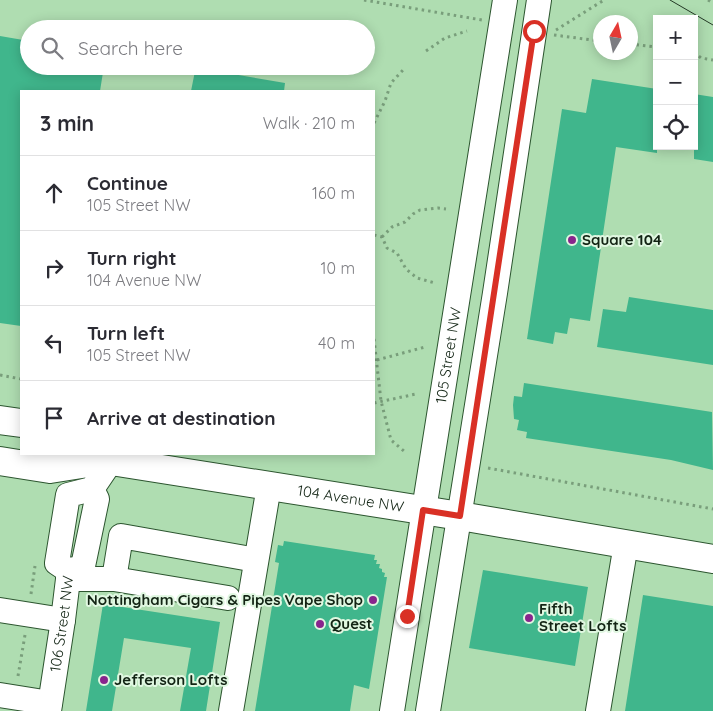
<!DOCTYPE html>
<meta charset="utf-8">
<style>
:root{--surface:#fff;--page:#f7f7f7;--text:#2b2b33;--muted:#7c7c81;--line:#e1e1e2}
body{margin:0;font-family:Quicksand,sans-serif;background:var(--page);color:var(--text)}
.controls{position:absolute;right:15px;top:15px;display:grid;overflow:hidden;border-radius:0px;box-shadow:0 2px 12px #0003}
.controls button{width:45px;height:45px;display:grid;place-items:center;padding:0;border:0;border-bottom:1px solid var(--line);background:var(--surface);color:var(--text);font:25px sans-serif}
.compass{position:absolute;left:593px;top:15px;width:45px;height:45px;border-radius:50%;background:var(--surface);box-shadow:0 2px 12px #0003;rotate:9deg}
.stop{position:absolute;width:15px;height:15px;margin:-11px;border:4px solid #d93025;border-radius:50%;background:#fff}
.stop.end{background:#d93025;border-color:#fff;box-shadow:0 1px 5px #0008}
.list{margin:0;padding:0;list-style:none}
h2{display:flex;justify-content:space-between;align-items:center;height:65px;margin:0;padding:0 20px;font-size:21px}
h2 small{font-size:16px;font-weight:400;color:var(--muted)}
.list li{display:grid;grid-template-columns:32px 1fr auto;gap:15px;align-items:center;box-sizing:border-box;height:75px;padding:0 20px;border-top:1px solid var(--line)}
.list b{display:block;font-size:19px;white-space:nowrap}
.list p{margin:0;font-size:16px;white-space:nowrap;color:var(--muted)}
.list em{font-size:16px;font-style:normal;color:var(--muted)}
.icon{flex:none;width:28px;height:28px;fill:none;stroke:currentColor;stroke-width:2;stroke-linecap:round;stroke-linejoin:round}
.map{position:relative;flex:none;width:713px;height:711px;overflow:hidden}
.search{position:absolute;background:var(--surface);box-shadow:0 2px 12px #0003;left:20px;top:20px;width:355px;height:55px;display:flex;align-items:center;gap:12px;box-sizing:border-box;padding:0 18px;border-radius:28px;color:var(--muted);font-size:19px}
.panel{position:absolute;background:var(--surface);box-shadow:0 2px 12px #0003;left:20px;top:90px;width:355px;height:365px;border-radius:0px}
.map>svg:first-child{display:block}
.building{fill:#40b68c}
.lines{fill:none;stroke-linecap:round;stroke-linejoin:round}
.minor-casing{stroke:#2c552f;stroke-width:26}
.major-casing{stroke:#2c552f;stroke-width:30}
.path{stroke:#799e7b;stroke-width:3;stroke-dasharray:2.5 4;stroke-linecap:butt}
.minor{stroke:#fff;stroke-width:24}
.major{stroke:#fff;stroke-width:28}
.tram{stroke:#243926;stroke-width:1}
.route{stroke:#d93025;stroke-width:6}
.poi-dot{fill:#88258d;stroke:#e0f7e1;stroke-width:2}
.labels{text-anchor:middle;stroke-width:4;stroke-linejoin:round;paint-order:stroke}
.poi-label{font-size:15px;font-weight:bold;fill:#122414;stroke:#e0f7e1;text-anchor:start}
.street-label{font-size:15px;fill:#122414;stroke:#e0f7e1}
</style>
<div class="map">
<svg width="713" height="711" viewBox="0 0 713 711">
<rect width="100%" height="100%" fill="#afddb1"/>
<path class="building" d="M 0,36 L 29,41 L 29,66 L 104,66 L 100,91 L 21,91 L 21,326 L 0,323 Z
M 196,66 L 228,66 L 227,73 L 285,83 L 284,91 L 191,91 Z
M 592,79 L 657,89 L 657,153 L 616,147 L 590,321 L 570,318 L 567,334 L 555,332 L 553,344 L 527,339 L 562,109 L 586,113 Z
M 694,94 L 713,97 L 713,162 L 694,159 Z
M 629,297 L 713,310 L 713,365 L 597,347 L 603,309 L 626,312 Z
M 524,383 L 712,412 L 713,470 L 671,460 L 526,438 L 527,432 L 517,430 L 519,420 L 514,419 L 513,405 L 514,396 L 522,397 Z
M 284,541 L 375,555 L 374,560 L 377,560 L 376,564 L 380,564 L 379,568 L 382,569 L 382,572 L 385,573 L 384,577 L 387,577 L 369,689 L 354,685 L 350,711 L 255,711 L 279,563 L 275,562 L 278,545 L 283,546 Z
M 483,570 L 588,587 L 575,666 L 469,648 Z
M 643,595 L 713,606 L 713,711 L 625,711 Z
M 103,604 L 220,622 L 206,711 L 180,711 L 191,648 L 124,638 L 112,711 L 86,711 Z"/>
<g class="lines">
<g class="minor-casing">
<g id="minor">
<path d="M 69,571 L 57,563 L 68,495 L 92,489 L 111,461"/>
<path d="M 69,571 L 83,566 L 97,499 L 92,489"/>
<path d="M 68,579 L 114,579 L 228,598"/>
<path d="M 114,579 L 121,536 L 256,560"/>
<path d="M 0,610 L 63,620"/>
<path d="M 0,695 L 50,703"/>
<path id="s1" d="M 49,711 L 63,620 L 69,571"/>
<path d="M 231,711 L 269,486"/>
<path id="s2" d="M 392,711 L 505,0"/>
<path d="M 428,711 L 495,293 L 539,0"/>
<path d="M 598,711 L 626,544"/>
</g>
</g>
<g class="major-casing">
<g id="major">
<path d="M 0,420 L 21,423"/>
<path id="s3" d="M 100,454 L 107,460 L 111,461 L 460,516 L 713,559"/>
<path d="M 0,461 L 50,469 L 107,460"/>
</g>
</g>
<path class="path" d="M 364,0 L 482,20
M 708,0 L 713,3
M 556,30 L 604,0
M 554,35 L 600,41
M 630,44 L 657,47
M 426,51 L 445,38 L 467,31
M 694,52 L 701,58 L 713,60
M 374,123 L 385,101 L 391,83 L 403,70
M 374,235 L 382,237 L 387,248 L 397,253 L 406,269 L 417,278 L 435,283
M 382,237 L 392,227 L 405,222 L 413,214 L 420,210 L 438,208 L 446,209
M 374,339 L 381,401 L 391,440 L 405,452
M 377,360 L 425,347
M 0,375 L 21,379
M 374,403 L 416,394
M 488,468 L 713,509
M 31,594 L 35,566
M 18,676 L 25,635"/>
<use href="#minor" class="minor"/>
<use href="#major" class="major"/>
<path class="tram" d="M 670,0 L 713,25"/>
</g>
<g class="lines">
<path class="route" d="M 407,616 L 423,510 L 460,516 L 534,31"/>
</g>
<g class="poi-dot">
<circle cx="572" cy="240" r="5"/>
<circle cx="373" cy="600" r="5"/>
<circle cx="529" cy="618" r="5"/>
<circle cx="320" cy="624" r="5"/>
<circle cx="104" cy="680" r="5"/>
</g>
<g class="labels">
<g class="poi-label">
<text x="582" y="245">Square 104</text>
<text x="363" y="605" text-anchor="end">Nottingham Cigars &amp; Pipes Vape Shop</text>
<text x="539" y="614">Fifth<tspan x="539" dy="17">Street Lofts</tspan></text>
<text x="330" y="629">Quest</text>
<text x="114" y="685">Jefferson Lofts</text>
</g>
<g class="street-label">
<text dy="5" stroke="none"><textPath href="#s2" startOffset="360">105 Street NW</textPath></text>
<text dy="5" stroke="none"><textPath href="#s3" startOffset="256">104 Avenue NW</textPath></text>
<text dy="5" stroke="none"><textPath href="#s1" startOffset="88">106 Street NW</textPath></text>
</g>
</g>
</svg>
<div class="controls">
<button>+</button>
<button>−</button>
<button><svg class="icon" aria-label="locate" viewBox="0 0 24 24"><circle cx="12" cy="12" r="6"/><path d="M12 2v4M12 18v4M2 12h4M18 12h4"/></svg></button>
</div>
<svg class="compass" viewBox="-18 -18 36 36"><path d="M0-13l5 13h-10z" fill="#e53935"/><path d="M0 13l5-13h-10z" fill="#7c7c81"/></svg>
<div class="stop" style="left:534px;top:31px"></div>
<div class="stop end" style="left:407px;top:616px"></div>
<div class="search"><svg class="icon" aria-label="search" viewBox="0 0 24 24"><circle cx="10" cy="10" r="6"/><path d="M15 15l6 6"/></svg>Search here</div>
<section class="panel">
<h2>3 min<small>Walk · 210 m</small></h2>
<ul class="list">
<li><svg class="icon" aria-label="ahead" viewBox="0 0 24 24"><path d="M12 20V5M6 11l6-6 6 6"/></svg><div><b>Continue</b><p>105 Street NW</p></div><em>160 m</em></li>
<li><svg class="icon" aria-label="right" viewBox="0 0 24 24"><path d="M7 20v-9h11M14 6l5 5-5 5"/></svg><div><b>Turn right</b><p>104 Avenue NW</p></div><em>10 m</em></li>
<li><svg class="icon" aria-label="left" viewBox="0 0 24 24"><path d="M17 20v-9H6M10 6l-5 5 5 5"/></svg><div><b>Turn left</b><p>105 Street NW</p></div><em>40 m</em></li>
<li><svg class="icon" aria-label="arrive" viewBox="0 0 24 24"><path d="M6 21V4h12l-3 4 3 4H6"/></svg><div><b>Arrive at destination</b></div></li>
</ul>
</section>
</div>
